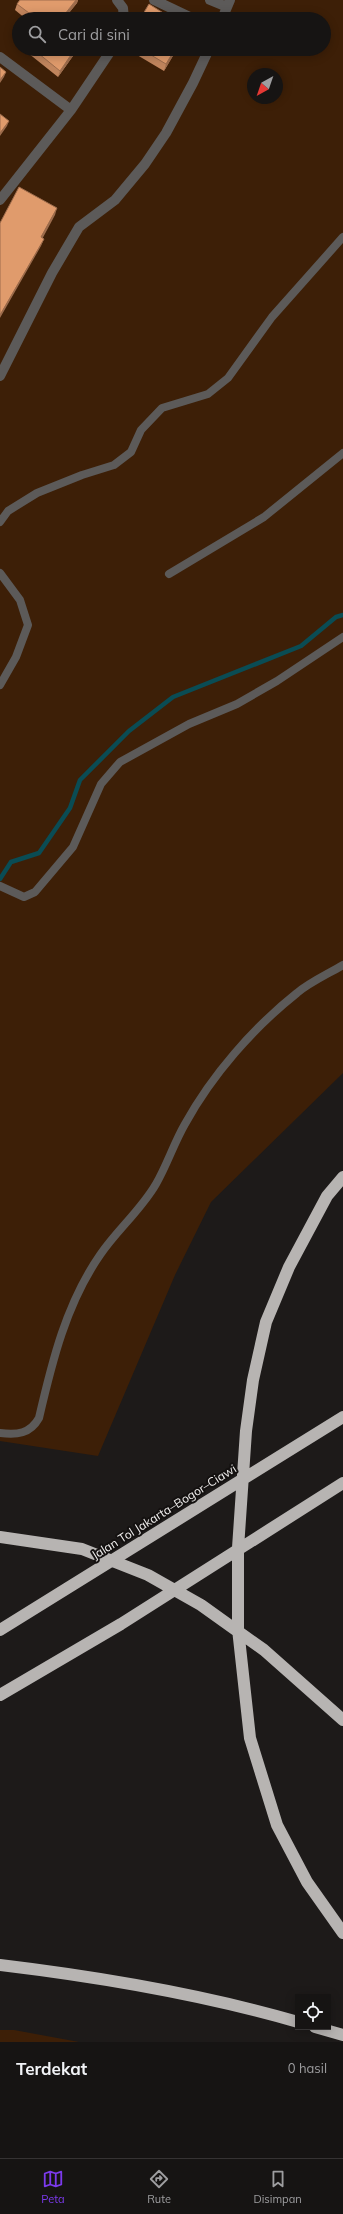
<!DOCTYPE html>
<html lang="id">
<meta charset="utf-8">
<style>
:root{--surface:#161413;--page:#1f1d1c;--text:#f1f3f6;--muted:#9e9ea0;--line:#353333;--accent:#7c3aed}
body{margin:0;font-family:Mulish,sans-serif;background:var(--page);color:var(--text)}
.controls{position:absolute;right:12px;bottom:12px;display:grid;overflow:hidden;border-radius:0px;box-shadow:0 2px 10px #0003}
.controls button{width:36px;height:36px;display:grid;place-items:center;padding:0;border:0;border-bottom:1px solid var(--line);background:var(--surface);color:var(--text);font:20px sans-serif}
.compass{position:absolute;left:247px;top:68px;width:36px;height:36px;border-radius:50%;background:var(--surface);box-shadow:0 2px 10px #0003;rotate:220deg}
.list{margin:0;padding:0;list-style:none}
h2{display:flex;justify-content:space-between;align-items:center;height:52px;margin:0;padding:0 16px;font-size:17px}
h2 small{font-size:13px;font-weight:400;color:var(--muted)}
.icon{flex:none;width:22px;height:22px;fill:none;stroke:currentColor;stroke-width:2;stroke-linecap:round;stroke-linejoin:round}
.map{position:relative;flex:none;width:343px;height:2042px;overflow:hidden}
.search{position:absolute;background:var(--surface);box-shadow:0 2px 10px #0003;left:12px;right:12px;top:12px;height:44px;display:flex;align-items:center;gap:10px;box-sizing:border-box;padding:0 14px;border-radius:22px;color:var(--muted);font-size:15px}
.sheet{height:116px;background:var(--surface)}
nav{display:flex;justify-content:space-around;align-items:center;box-sizing:border-box;height:56px;border-top:1px solid var(--line);background:var(--surface);font-size:11px;color:var(--muted)}
nav a{display:grid;justify-items:center;gap:2px}
nav .on{color:var(--accent)}
.map>svg:first-child{display:block}
.green{fill:#3d1f07;fill-rule:evenodd}
.lines{fill:none;stroke-linecap:round;stroke-linejoin:round}
.stream{stroke:#0a4c54;stroke-width:4.5}
.service{stroke:#5c5a59;stroke-width:8}
.minor{stroke:#5c5a59;stroke-width:10}
.motorway{stroke:#b7b4b2;stroke-width:12}
.wall{fill:#c1855d}
.shaded-wall{fill:#9d6c4c}
.building{fill:#e09b6c;stroke:#9d6c4c}
.labels{text-anchor:middle;stroke-width:4;stroke-linejoin:round;paint-order:stroke}
.street-label{font-size:12px;fill:#f2f0ef;stroke:#141110}
</style>
<div class="map">
<svg width="343" height="2042" viewBox="0 0 343 2042">
<rect width="100%" height="100%" fill="#1d1a19"/>
<path class="green" d="M 0,0 L 343,0 L 343,1073 L 211,1202 L 175,1275 L 98,1456 L 0,1441 ZM 19,19 L 324,19 L 324,49 L 19,49 ZM 253,74 L 277,74 L 277,98 L 253,98 Z
M 0,2030 L 14,2030 L 79,2042 L 0,2042 Z"/>
<g class="lines">
<path class="stream" d="M 0,879 L 11,862 L 39,853 L 70,808 L 80,780 L 129,731 L 173,697 L 301,646 L 336,617 L 343,615"/>
<path class="service" d="M 0,522 L 8,511 L 37,493 L 82,475 L 114,465 L 131,452 L 141,430 L 162,408 L 208,394 L 228,378 L 272,317 L 343,237
M 0,573 L 20,600 L 28,625 L 16,657 L 0,685
M 169,574 L 264,517 L 343,453
M 0,886 L 24,897 L 35,892 L 73,847 L 101,784 L 120,762 L 189,724 L 237,704 L 277,681 L 343,637
M 0,1433 C 17,1435 30,1434 39,1418 C 52,1362 66,1304 100,1255 C 117,1230 141,1210 156,1184 C 167,1165 174,1143 185,1124 C 212,1075 253,1028 297,993 C 310,982 328,974 343,965"/>
<path class="minor" d="M 117,0 L 123,8 L 124,19
M 154,0 L 194,19
M 210,0 L 227,7
M 222,19 L 230,0
M 0,57 L 71,110
M 0,200 L 71,110 L 112,49
M 0,376 L 52,273 L 79,227 L 115,200 L 145,164 L 166,133 L 193,83 L 209,49"/>
<path class="motorway" d="M 343,1177 L 327,1196 L 289,1267 L 266,1322 L 253,1380 L 246,1431 L 238,1548 L 238,1629 L 250,1738 L 277,1825 L 307,1882 L 343,1933
M 0,1537 L 82,1549 L 148,1575 L 201,1605 L 264,1650 L 343,1720
M 0,1630 L 343,1417
M 0,1695 L 121,1624 L 343,1483
M 0,1965 C 100,1977 201,1994 298,2022
M 315,2027 L 343,2035"/>
</g>
<path class="wall" d="M 20,0 L 78,0 L 77,3 L 64,19 L 26,19 L 15,10 L 17,4 Z
M 23,49 L 78,49 L 58,77 Z
M 127,49 L 177,49 L 164,71 Z"/>
<path class="shaded-wall" d="M 76,0 L 78,0 L 77,3 L 64,19 L 61,19 Z
M 75,49 L 78,49 L 58,77 L 60,71 Z
M 175,49 L 177,49 L 164,71 L 166,64 Z
M 6,72 L 4,77 L 0,83 L 0,80 Z
M 9,121 L 7,126 L 0,136 L 0,133 Z
M 57,208 L 55,215 L 39,245 L 41,237 Z
M 44,239 L 41,246 L 0,318 L 0,315 Z"/>
<path class="building" d="M 20,0 L 76,0 L 61,19 L 37,19 L 17,4 Z
M 149,4 L 173,19 L 140,19 Z
M 33,49 L 75,49 L 60,71 Z
M 141,49 L 175,49 L 166,64 Z
M 0,67 L 6,72 L 0,80 Z
M 0,114 L 9,121 L 0,133 Z
M 19,187 L 57,208 L 41,237 L 44,239 L 0,315 L 0,223 Z"/>
<g class="labels">
<g class="street-label">
<text transform="translate(164 1512) rotate(-32)" y="4">Jalan Tol Jakarta–Bogor–Ciawi</text>
</g>
</g>
</svg>
<div class="controls">
<button><svg class="icon" aria-label="locate" viewBox="0 0 24 24"><circle cx="12" cy="12" r="6"/><path d="M12 2v4M12 18v4M2 12h4M18 12h4"/></svg></button>
</div>
<svg class="compass" viewBox="-18 -18 36 36"><path d="M0-13l5 13h-10z" fill="#e53935"/><path d="M0 13l5-13h-10z" fill="#9e9ea0"/></svg>
<div class="search"><svg class="icon" aria-label="search" viewBox="0 0 24 24"><circle cx="10" cy="10" r="6"/><path d="M15 15l6 6"/></svg>Cari di sini</div>
</div>
<section class="sheet">
<h2>Terdekat<small>0 hasil</small></h2>
<ul class="list">
</ul>
</section>
<nav>
<a class="on"><svg class="icon" aria-label="map" viewBox="0 0 24 24"><path d="M3 6l6-2 6 2 6-2v14l-6 2-6-2-6 2zM9 4v14M15 6v14"/></svg>Peta</a>
<a><svg class="icon" aria-label="directions" viewBox="0 0 24 24"><path d="M12 3l9 9-9 9-9-9zM9 14v-3h6M13 9l2 2-2 2"/></svg>Rute</a>
<a><svg class="icon" aria-label="saved" viewBox="0 0 24 24"><path d="M7 4h10v16l-5-4-5 4z"/></svg>Disimpan</a>
</nav>
